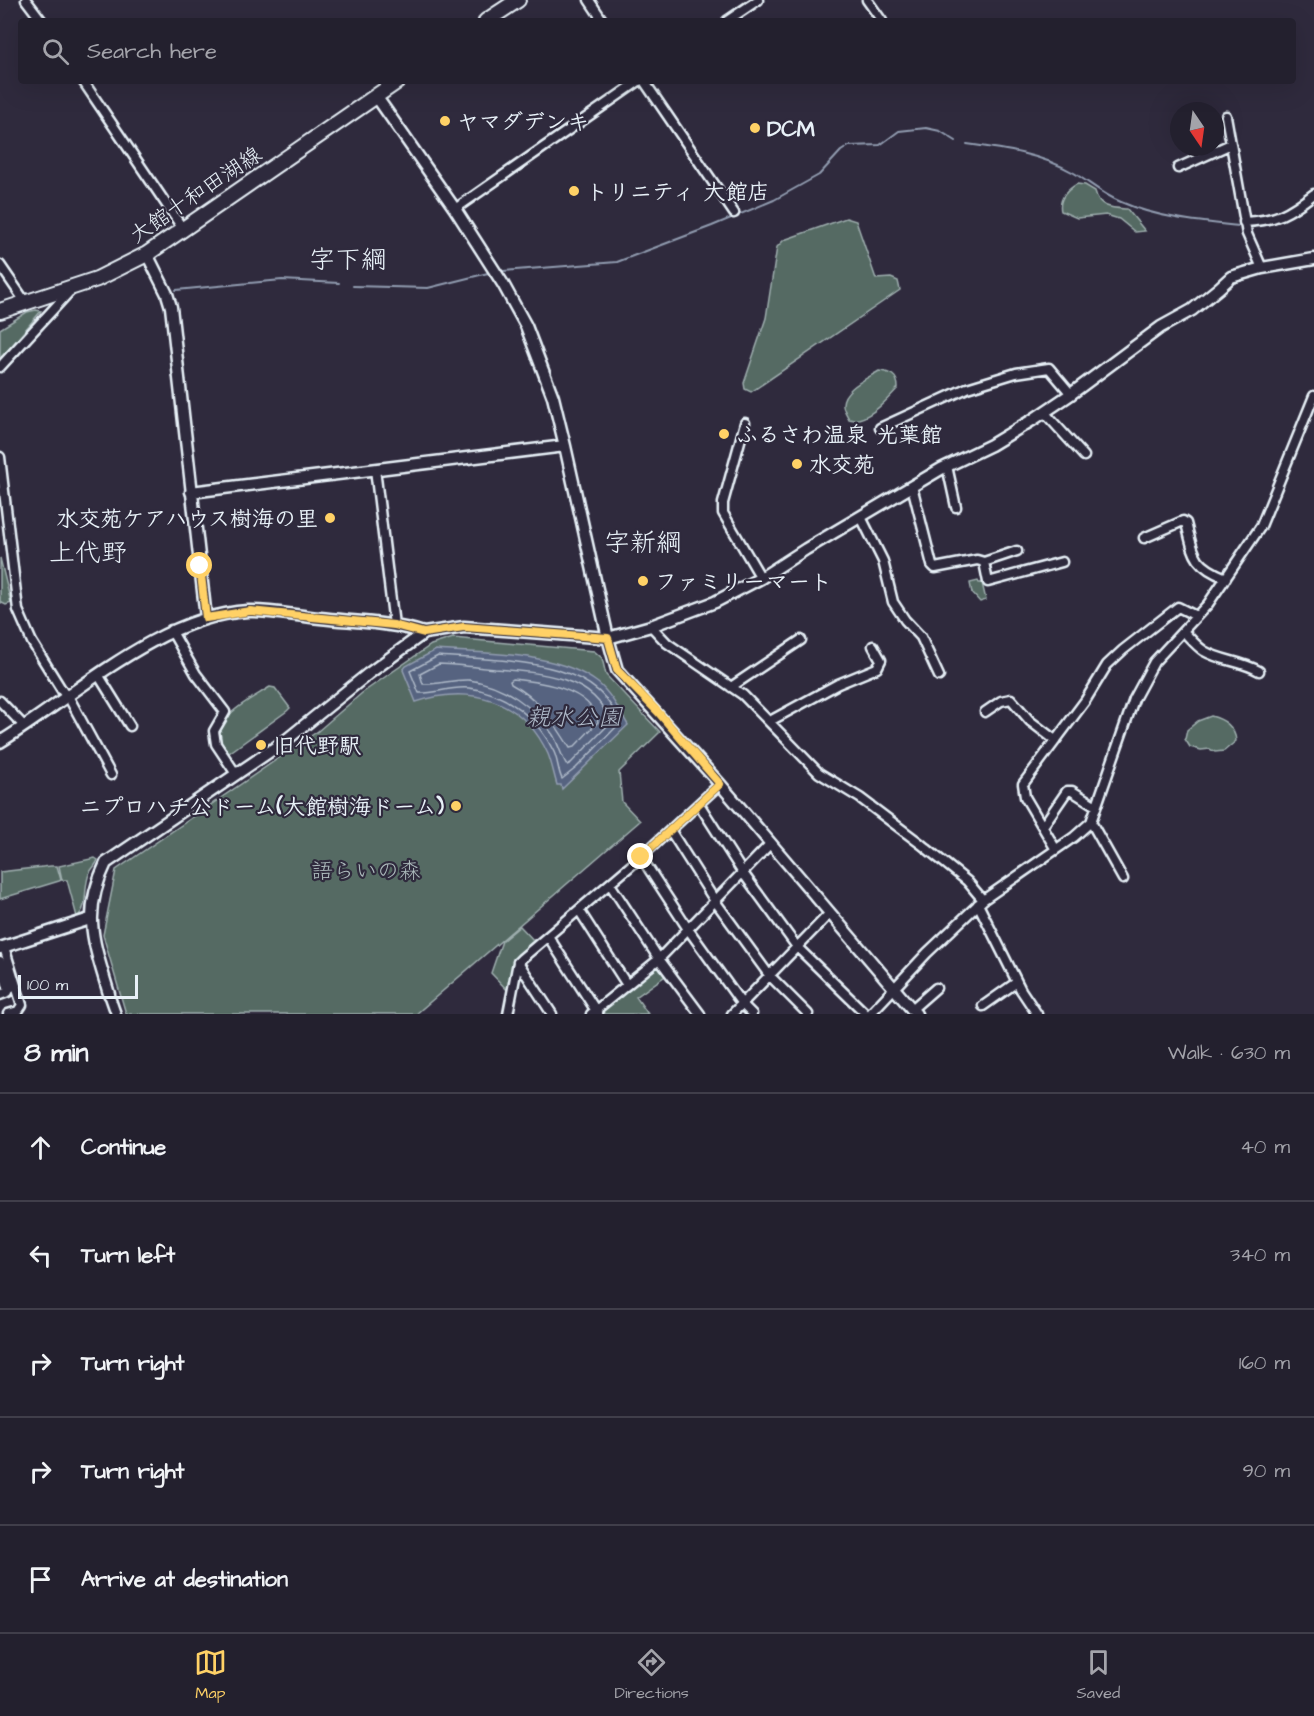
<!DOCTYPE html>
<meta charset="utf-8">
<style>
:root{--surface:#23202e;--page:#2f2d3a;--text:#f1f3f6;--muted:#a3a3aa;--line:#403e4a;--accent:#ffd166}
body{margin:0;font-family:"Architects Daughter","Klee One",sans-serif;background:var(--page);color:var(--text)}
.compass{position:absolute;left:1170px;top:102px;width:54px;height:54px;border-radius:50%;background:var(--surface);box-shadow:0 6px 24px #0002;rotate:167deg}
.scale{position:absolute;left:18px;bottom:15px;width:120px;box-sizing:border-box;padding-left:6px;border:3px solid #e8f1f8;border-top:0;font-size:16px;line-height:21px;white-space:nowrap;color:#e8f1f8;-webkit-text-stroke:4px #2f2a3d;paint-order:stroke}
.stop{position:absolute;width:18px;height:18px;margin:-14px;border:4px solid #ffd166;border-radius:50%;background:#fff}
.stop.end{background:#ffd166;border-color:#fff;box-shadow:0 2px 6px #0008}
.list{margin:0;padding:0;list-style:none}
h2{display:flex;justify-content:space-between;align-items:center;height:78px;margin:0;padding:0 24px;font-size:26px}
h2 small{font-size:20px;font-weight:400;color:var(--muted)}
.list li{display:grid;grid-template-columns:39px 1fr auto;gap:18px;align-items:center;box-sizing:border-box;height:108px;padding:0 24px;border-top:2px solid var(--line)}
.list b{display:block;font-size:22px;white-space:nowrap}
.list em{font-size:20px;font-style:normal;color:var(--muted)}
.icon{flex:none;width:33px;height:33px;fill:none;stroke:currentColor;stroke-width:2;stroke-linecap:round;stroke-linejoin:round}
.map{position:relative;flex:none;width:1314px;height:1014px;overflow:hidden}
.search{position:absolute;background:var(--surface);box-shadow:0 6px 24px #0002;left:18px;right:18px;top:18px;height:66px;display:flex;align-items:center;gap:15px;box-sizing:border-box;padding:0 21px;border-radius:6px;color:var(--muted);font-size:22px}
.sheet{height:618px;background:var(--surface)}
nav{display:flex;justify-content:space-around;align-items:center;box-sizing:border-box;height:84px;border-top:2px solid var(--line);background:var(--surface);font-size:16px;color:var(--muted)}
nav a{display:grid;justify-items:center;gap:3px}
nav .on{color:var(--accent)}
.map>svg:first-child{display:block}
.green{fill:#556a64;stroke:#9eaeae;stroke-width:1.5}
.water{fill:#576480;stroke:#919cb0;stroke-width:1.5}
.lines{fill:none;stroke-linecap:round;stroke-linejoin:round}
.shore{stroke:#aeb9c8;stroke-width:1.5}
.stream{stroke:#919cb0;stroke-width:2}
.minor-casing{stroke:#e8f1f8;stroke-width:13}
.tertiary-casing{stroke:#e8f1f8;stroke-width:15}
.primary-casing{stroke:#e8f1f8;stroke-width:18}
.minor{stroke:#2f2a3d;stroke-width:8}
.tertiary{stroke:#2f2a3d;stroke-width:10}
.primary{stroke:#2f2a3d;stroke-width:14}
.route{stroke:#ffd166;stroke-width:8}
.poi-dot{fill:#ffd166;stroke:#2f2a3d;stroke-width:2}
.labels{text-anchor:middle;stroke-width:4.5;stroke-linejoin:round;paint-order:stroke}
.poi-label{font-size:22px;font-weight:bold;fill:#e8f1f8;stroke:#2f2a3d;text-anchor:start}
.street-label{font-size:22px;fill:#e8f1f8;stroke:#2f2a3d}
.park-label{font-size:22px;fill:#adbbbd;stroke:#2f2a3d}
.water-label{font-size:24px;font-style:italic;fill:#aeb9c8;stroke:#2f2a3d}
.quarter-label{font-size:26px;fill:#e8f1f8;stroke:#2f2a3d}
</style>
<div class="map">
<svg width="1314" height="1014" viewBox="0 0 1314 1014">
<rect width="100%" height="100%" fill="#2f2a3d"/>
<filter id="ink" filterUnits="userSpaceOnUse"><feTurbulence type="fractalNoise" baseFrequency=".0167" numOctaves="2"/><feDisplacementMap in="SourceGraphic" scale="12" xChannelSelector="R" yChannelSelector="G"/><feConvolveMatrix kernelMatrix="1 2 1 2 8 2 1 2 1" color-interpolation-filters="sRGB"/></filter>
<g filter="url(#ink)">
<path class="green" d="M 1077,184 L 1085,185 L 1095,191 C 1099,208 1111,208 1127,209 L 1145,231 L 1135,232 L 1119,219 L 1106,215 L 1077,218 L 1061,211 C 1058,198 1067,190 1077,184 Z
M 846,218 L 856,221 L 876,279 L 891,278 L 898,281 L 900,290 L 751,392 L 745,389 L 744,383 L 766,318 L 777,247 L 784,240 Z
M 36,310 L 41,311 L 0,360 L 0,329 L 27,312 Z
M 879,371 C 890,372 898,375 898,388 C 887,400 866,424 849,419 C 847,415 843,409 843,405 C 842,389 868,378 879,371 Z
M 0,558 L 10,599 L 11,603 L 6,605 L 0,602 Z
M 978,581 L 979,583 L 982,583 L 986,600 L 980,602 L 972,593 L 970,583 Z
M 453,638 L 594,651 L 602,658 L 606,675 L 660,732 L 619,772 L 622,802 L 640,821 L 416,1014 L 126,1014 L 103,935 L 116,870 L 318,731 L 362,693 L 431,645 Z
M 270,687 L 275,688 L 290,708 L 287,711 L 229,753 L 223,751 C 206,719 248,701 270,687 Z
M 1211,716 C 1224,719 1235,727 1236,741 L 1224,751 L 1215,752 L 1210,749 L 1201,750 L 1190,747 L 1185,739 L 1187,730 L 1198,721 Z
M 95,858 L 98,860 C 96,865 93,867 90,872 C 82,887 90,906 77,917 L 67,880 L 62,880 L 59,866 Z
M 51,866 L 57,866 L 61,880 L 59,881 L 0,899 L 0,872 Z
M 520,926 L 536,943 L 519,959 L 510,993 L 491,973 L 502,941 Z
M 658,967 L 665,976 L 636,997 L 648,1014 L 603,1014 L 601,1011 L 603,1008 Z"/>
<path class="water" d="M 436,650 C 486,654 557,651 598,683 C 611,694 619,710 628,725 L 562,789 L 561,785 L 557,785 C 554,775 552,764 548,754 C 523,699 470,684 416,702 L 403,670 L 406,666 Z"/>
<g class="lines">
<path class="shore" d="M 438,656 C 494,661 600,655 619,724 L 576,768 L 562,779 C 558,771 558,761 554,752 C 539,719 505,692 469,688 C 451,686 435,694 419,693 L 410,671 Z
M 439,664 C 458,665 476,667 495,669 C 535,672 596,675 610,723 L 571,763 L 567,765 C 561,756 559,745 553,735 C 535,707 503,684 469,680 C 453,679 438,685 423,684 L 420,674 Z
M 513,679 C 541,682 591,688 598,722 L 574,747 L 570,748 C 553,721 541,700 511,684 L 510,681 Z"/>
<path class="stream" d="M 967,144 C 1004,149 1041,154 1074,173 C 1090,183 1104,195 1121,202 C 1157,218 1201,222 1239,226
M 1252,226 L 1268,225 L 1289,216
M 503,271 L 617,262 L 712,226 L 774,200 L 819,175 L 841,151 L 849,146 L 880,145 L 899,131 L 926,128 L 940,131 L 956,141
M 353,286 L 428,288 L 488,273
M 176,290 L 282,280 L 339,283"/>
<g class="minor-casing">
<path id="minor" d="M 26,0 L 42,21
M 589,0 L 603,21
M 867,0 L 882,21
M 727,21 L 758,0
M 83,81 L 183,229
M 644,81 L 734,213
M 1226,116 L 1247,234 L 1262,268
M 1178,168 L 1231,144
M 455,209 L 639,81
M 1244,222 C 1276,221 1289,213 1314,194
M 0,265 L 26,303
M 0,367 L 71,290
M 1044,412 L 1084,456
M 745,423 L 723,503 L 723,513 L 761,578
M 880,428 L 967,388 L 1016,373 L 1049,368 L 1071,394
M 0,457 L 18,610 L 32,642 L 63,692 L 68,696 L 111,775
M 947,466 L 956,507
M 375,469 L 394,625
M 912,486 L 932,565 L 935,568 L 977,560 L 984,562
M 861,517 L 883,561 L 893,602 L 905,620 L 921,637 L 939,676
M 1144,538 L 1183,521 L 1186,523 C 1194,554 1193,565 1226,578
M 1017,551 L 984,562 L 988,582 L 1062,562
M 651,626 L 667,643 L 743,695 L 819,773 L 860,798 L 921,844 L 967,881 L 983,900
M 171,630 L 196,674 L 225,712 L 214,731 L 216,744 L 236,774
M 1183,631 C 1189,637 1196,646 1204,651 C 1221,661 1242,661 1259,671
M 99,676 L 130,726
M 731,687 L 801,640
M 0,701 L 24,726
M 985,712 L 1001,701 L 1011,699 L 1030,721 L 1055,740
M 770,721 L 838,684 L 877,668 L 881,660 L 873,646
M 699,804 L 743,873 L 797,947 L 866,1014
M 1091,822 L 1123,879
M 1043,826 L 1067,791 L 1072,791 L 1096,806
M 670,830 L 715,901 L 769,975 L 808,1014
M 1055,848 L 1025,797 L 1023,784 L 1085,701 L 1107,665 L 1123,650 L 1178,607 L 1196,616
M 641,857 L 688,929 L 742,1004 L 752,1014
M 610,884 L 659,959 L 700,1014
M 978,904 L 1021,990 L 1037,1014
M 579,910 L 627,985
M 548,936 L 598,1014
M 4,947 L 22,1005 L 18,1011 L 8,1014
M 0,961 L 9,990 L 8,992 L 0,995
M 518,962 L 552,1014
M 109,994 L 116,1014
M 983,1006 L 1017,982
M 912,1009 L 936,988
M 508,1014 L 518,962 L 521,959 L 641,857 L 720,784
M 591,1014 L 659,959 L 771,843
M 732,1014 L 830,913
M 870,1014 L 927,953 L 983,900 L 1074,837 L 1091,822 L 1134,699 L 1154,662 L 1208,604 L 1261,526 L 1314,396"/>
</g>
<g class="tertiary-casing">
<path id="tertiary" d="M 376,96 L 455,209 L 503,284 L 526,326 L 553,397 L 565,446 L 608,638 L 617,670 L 720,784 L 916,1014
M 147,254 L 167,294 L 171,307 L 206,618
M 191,492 L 565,446
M 0,742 C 74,697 158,616 248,611 C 271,610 297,616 320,618 C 355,622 391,622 424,633
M 0,948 L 90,919
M 109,994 C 94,943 81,914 106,863 L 285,741 L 368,674 L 424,633 L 464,627 L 608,638 L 651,626 L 715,602 L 761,578 L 806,549 L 941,469 L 991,445 L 1034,419 L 1071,394 L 1161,327 L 1192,310 L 1219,288 L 1231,277 L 1262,268 L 1314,259"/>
</g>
<g class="primary-casing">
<path id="primary" d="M 486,21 L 518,0
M 0,311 L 97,279 L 147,254 L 398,81"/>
</g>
<use href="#minor" class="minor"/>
<use href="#tertiary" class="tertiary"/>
<use href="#primary" class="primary"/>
</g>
</g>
<g class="lines" filter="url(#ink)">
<path class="route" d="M 200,566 L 206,618 L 250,611 L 394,625 L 424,633 L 464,627 L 608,638 L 617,670 L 658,712 L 720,784 L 641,857"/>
</g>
<g class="poi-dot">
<circle cx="445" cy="121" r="6"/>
<circle cx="755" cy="128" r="6"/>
<circle cx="574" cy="191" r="6"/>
<circle cx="724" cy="434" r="6"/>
<circle cx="797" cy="464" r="6"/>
<circle cx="330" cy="518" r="6"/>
<circle cx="643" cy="581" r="6"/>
<circle cx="261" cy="745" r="6"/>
<circle cx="456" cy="806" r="6"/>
</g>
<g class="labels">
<g class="poi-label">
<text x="457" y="129">ヤマダデンキ</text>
<text x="767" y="136">DCM</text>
<text x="586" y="199">トリニティ 大館店</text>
<text x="736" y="442">ふるさわ温泉 光葉館</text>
<text x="809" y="472">水交苑</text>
<text x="318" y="526" text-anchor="end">水交苑ケアハウス樹海の里</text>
<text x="655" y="589">ファミリーマート</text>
<text x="273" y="753">旧代野駅</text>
<text x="444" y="814" text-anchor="end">ニプロハチ公ドーム(大館樹海ドーム)</text>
</g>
<g class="street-label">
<text transform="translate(195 194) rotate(-34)" y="8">大館十和田湖線</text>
</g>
<g class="park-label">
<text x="366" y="878">語らいの森</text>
</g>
<g class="water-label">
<text x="574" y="725">親水公園</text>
</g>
<g class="quarter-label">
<text x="348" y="268">字下綱</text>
<text x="643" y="551">字新綱</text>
<text x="88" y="561">上代野</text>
</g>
</g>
</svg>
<svg class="compass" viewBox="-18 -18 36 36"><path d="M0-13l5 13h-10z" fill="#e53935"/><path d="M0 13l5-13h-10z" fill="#a3a3aa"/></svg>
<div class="scale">100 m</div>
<div class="stop" style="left:200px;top:566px"></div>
<div class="stop end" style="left:641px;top:857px"></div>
<div class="search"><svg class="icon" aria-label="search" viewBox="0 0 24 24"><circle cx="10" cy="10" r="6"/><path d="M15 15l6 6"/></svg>Search here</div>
</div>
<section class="sheet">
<h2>8 min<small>Walk · 630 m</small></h2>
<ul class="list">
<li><svg class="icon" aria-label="ahead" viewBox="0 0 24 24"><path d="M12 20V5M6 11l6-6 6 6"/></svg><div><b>Continue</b></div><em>40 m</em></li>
<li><svg class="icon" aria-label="left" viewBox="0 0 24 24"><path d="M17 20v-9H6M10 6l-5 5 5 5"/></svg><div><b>Turn left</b></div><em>340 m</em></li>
<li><svg class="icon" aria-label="right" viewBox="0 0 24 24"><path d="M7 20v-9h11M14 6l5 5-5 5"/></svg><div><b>Turn right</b></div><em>160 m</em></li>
<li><svg class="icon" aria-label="right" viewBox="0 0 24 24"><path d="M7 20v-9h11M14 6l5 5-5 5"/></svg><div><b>Turn right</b></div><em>90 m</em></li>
<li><svg class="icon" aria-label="arrive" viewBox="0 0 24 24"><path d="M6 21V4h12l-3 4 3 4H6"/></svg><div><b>Arrive at destination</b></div></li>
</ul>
</section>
<nav>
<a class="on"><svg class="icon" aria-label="map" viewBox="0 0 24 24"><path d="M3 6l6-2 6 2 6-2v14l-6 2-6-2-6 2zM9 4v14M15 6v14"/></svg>Map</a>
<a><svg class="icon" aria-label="directions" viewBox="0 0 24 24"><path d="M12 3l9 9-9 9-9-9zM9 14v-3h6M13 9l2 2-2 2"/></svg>Directions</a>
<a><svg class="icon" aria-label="saved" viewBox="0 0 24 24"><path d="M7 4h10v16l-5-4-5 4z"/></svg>Saved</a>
</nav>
